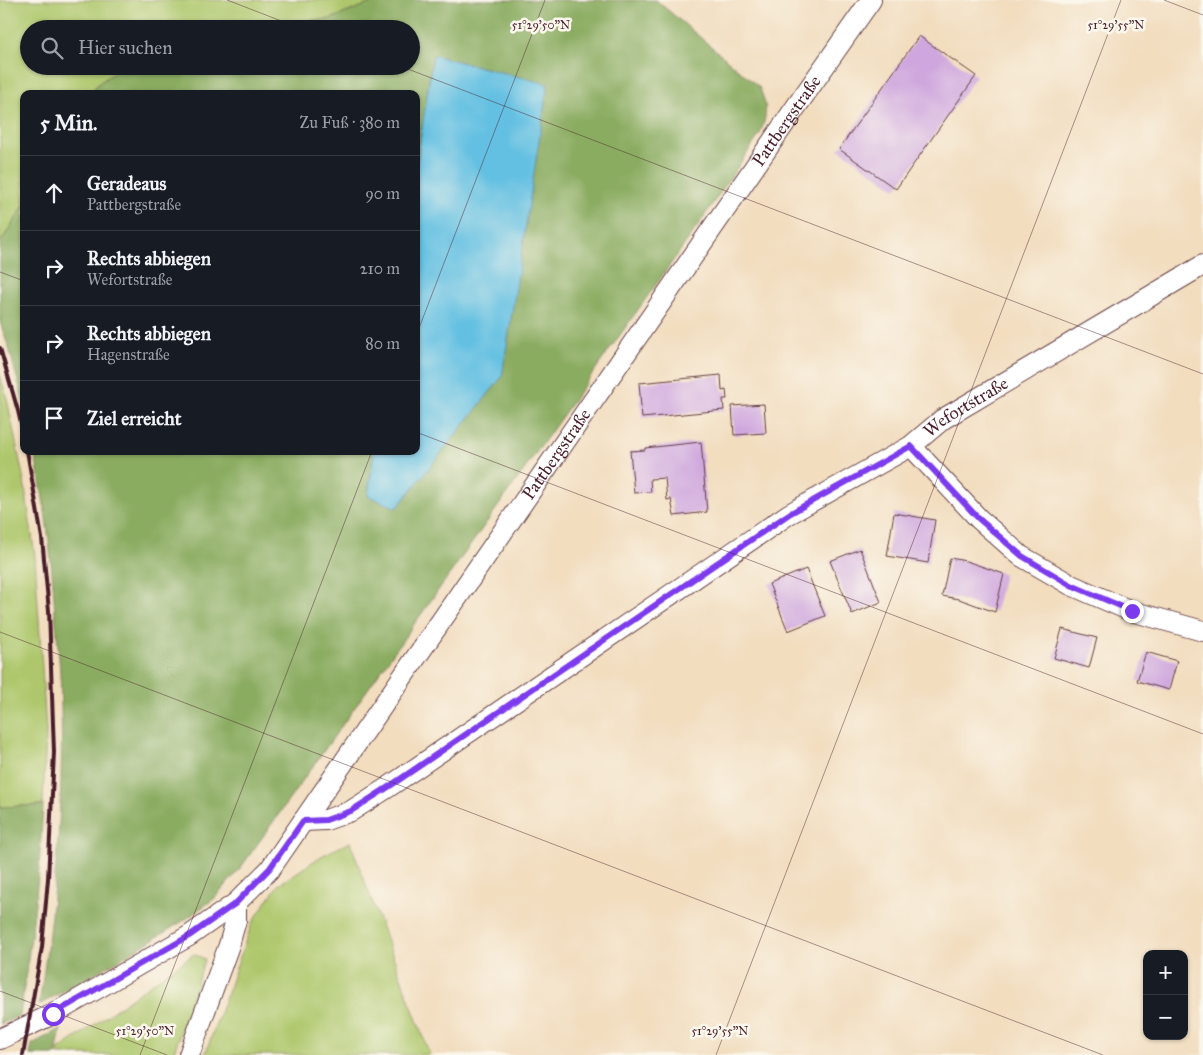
<!DOCTYPE html>
<html lang="de">
<meta charset="utf-8">
<style>
:root{--surface:#171b24;--page:#20242c;--text:#f1f3f6;--muted:#9ea1a6;--line:#363941}
body{margin:0;font-family:"IM FELL Great Primer",serif;background:var(--page);color:var(--text)}
.controls{position:absolute;right:15px;bottom:15px;display:grid;overflow:hidden;border-radius:10px;box-shadow:0 1px 4px #0004}
.controls button{width:45px;height:45px;display:grid;place-items:center;padding:0;border:0;border-bottom:1px solid var(--line);background:var(--surface);color:var(--text);font:25px sans-serif}
.stop{position:absolute;width:15px;height:15px;margin:-11px;border:4px solid #7c3aed;border-radius:50%;background:#fff}
.stop.end{background:#7c3aed;border-color:#fff;box-shadow:0 1px 5px #0008}
.list{margin:0;padding:0;list-style:none}
h2{display:flex;justify-content:space-between;align-items:center;height:65px;margin:0;padding:0 20px;font-size:21px}
h2 small{font-size:16px;font-weight:400;color:var(--muted)}
.list li{display:grid;grid-template-columns:32px 1fr auto;gap:15px;align-items:center;box-sizing:border-box;height:75px;padding:0 20px;border-top:1px solid var(--line)}
.list b{display:block;font-size:19px;white-space:nowrap}
.list p{margin:0;font-size:16px;white-space:nowrap;color:var(--muted)}
.list em{font-size:16px;font-style:normal;color:var(--muted)}
.icon{flex:none;width:28px;height:28px;fill:none;stroke:currentColor;stroke-width:2;stroke-linecap:round;stroke-linejoin:round}
.map{position:relative;flex:none;width:1203px;height:1055px;overflow:hidden}
.search{position:absolute;background:var(--surface);box-shadow:0 1px 4px #0004;left:20px;top:20px;width:400px;height:55px;display:flex;align-items:center;gap:12px;box-sizing:border-box;padding:0 18px;border-radius:28px;color:var(--muted);font-size:19px}
.panel{position:absolute;background:var(--surface);box-shadow:0 1px 4px #0004;left:20px;top:90px;width:400px;height:365px;border-radius:10px}
.map>svg:first-child{display:block}
.green{fill:#aec76c;stroke:#7c734c}
.forest{fill:#8aac60;stroke:#6a6646}
.water{fill:#64c0e2;stroke:#577086}
.building{fill:#cfa7de}
.lines{fill:none;stroke-linecap:round;stroke-linejoin:round}
.minor-casing{stroke:#633c41;stroke-width:22}
.minor{stroke:#fff;stroke-width:20}
.rail{stroke:#4a1f2b;stroke-width:4}
.route{stroke:#7c3aed;stroke-width:6}
.ticks{fill:none;stroke:#4a1f2b;stroke-width:1;stroke-opacity:0.45}
.labels{text-anchor:middle;stroke-width:5;stroke-linejoin:round;paint-order:stroke}
.street-label{font-size:18px;fill:#4a1f2b;stroke:#fbf7ec}
.ticks-label{font-size:12px;text-anchor:middle;fill:#4a1f2b;stroke:#fbf7ec;stroke-width:5;stroke-linejoin:round;paint-order:stroke}
</style>
<div class="map">
<svg width="1203" height="1055" viewBox="0 0 1203 1055">
<rect width="100%" height="100%" fill="#fbf7ec"/>
<filter id="ink" filterUnits="userSpaceOnUse"><feTurbulence type="fractalNoise" baseFrequency=".02" numOctaves="2"/><feDisplacementMap in="SourceGraphic" scale="10" xChannelSelector="R" yChannelSelector="G"/><feConvolveMatrix kernelMatrix="1 2 1 2 8 2 1 2 1" color-interpolation-filters="sRGB"/></filter>
<filter id="wash" filterUnits="userSpaceOnUse"><feTurbulence type="fractalNoise" baseFrequency=".0096" numOctaves="4" result="noise"/><feDisplacementMap in="SourceGraphic" scale="20" xChannelSelector="R" yChannelSelector="G"/><feGaussianBlur stdDeviation="1.12" result="paint"/><feColorMatrix in="noise" values="0 0 0 0 0 0 0 0 0 0 0 0 0 0 0 0 0 1.4 0 .05"/><feComposite in="paint" operator="in"/></filter>
<g filter="url(#wash)">
<rect width="100%" height="100%" fill="#f2ddbf"/>
<path class="green" d="M 0,0 L 379,0 L 330,19 L 284,22 L 242,29 L 29,29 L 29,66 L 125,66 L 100,82 L 89,94 L 24,94 L 24,206 L 0,243 Z
M 0,375 L 7,399 L 24,481 L 35,556 L 46,732 L 43,805 L 0,807 Z
M 350,842 L 430,1055 L 205,1055 L 252,923 L 278,885 L 323,855 Z
M 194,954 L 205,959 L 173,1055 L 58,1055 L 58,1050 C 104,1019 148,985 194,954 Z"/>
<path class="forest" d="M 379,0 L 656,0 L 759,87 C 768,106 767,116 760,134 L 692,234 L 239,870 L 215,898 L 186,919 L 126,956 L 39,1005 C 54,907 64,806 61,707 C 61,676 58,644 55,613 C 53,579 50,545 45,511 C 42,491 38,471 34,451 L 374,451 L 368,496 L 502,377 L 433,55 L 416,168 L 416,94 L 89,94 L 100,82 L 125,66 L 411,66 L 411,29 L 242,29 L 284,22 L 330,19 Z
M 24,206 L 24,404 L 9,348 L 0,322 L 0,243 Z
M 43,805 L 39,869 L 31,937 L 20,1016 L 0,1024 L 0,807 Z
M 61,1029 L 56,1055 L 30,1055 L 32,1044 Z"/>
<path class="water" d="M 433,55 L 548,84 L 502,377 L 397,508 L 368,496 L 374,451 L 416,451 L 416,168 Z"/>
<g id="blocks">
<path class="building" d="M 919,36 L 976,76 L 896,189 L 839,149 Z
M 721,375 L 722,391 L 726,390 L 727,399 L 723,399 L 724,410 L 642,418 L 639,383 Z
M 764,404 L 766,433 L 734,435 L 732,406 Z
M 701,442 L 707,512 L 674,516 L 671,499 L 667,500 L 665,478 L 650,479 L 651,492 L 634,493 L 630,451 L 645,450 L 645,448 Z
M 894,513 L 935,520 L 928,563 L 887,556 Z
M 860,549 L 881,602 L 852,614 L 830,561 Z
M 950,558 L 966,561 L 1004,574 L 995,612 L 959,599 L 942,596 Z
M 806,569 L 825,616 L 788,631 L 769,584 Z
M 1062,629 L 1097,638 L 1089,668 L 1054,658 Z
M 1146,652 L 1177,661 L 1169,690 L 1137,681 Z"/>
</g>
</g>
<g filter="url(#ink)">
<use href="#blocks" fill-opacity="0" stroke="#633c41" stroke-width="1"/>
<g class="lines">
<g class="minor-casing">
<g id="minor">
<path d="M 911,446 L 979,519 L 1021,556 L 1071,585 L 1131,611 L 1203,631"/>
<path id="s1" d="M 303,821 L 326,820 L 351,811 L 390,786 L 789,514 L 911,446 L 943,419 L 1203,265"/>
<path id="s2" d="M 0,1039 L 53,1014 L 189,936 L 236,903 L 270,869 L 798,104 L 871,0"/>
<path d="M 189,1055 L 229,945 L 236,920 L 236,903"/>
</g>
</g>
<use href="#minor" class="minor"/>
<path class="rail" d="M 0,348 L 18,411 L 24,436
M 23,1055 L 42,947 L 48,879 L 54,752 L 49,611 L 42,538 L 27,451"/>
</g>
</g>
<g class="lines" filter="url(#ink)">
<path class="route" d="M 53,1014 L 189,936 L 236,903 L 270,868 L 303,821 L 326,820 L 351,811 L 390,786 L 789,514 L 911,446 L 979,519 L 1022,556 L 1071,585 L 1132,611"/>
</g>
<path class="ticks" d="M 227,0 L 302,29M 1164,0 L 1203,15M 400,66 L 1203,374M 0,272 L 24,281M 416,336 L 545,0M 416,432 L 1203,734M 0,632 L 1103,1055M 0,991 L 167,1055M 140,1055 L 372,451M 716,1055 L 1121,0"/>
<g class="labels">
<g class="street-label">
<text dy="6" stroke="none"><textPath href="#s2" startOffset="1230">Pattbergstraße</textPath></text>
<text dy="6" stroke="none"><textPath href="#s1" startOffset="786">Wefortstraße</textPath></text>
<text dy="6" stroke="none"><textPath href="#s2" startOffset="825">Pattbergstraße</textPath></text>
</g>
</g>
<g class="ticks-label">
<text x="541" y="29">51°29'50"N</text>
<text x="1116" y="29">51°29'55"N</text>
<text x="145" y="1035">51°29'50"N</text>
<text x="720" y="1035">51°29'55"N</text>
</g>
</svg>
<div class="controls">
<button>+</button>
<button>−</button>
</div>
<div class="stop" style="left:53px;top:1014px"></div>
<div class="stop end" style="left:1132px;top:611px"></div>
<div class="search"><svg class="icon" aria-label="search" viewBox="0 0 24 24"><circle cx="10" cy="10" r="6"/><path d="M15 15l6 6"/></svg>Hier suchen</div>
<section class="panel">
<h2>5 Min.<small>Zu Fuß · 380 m</small></h2>
<ul class="list">
<li><svg class="icon" aria-label="ahead" viewBox="0 0 24 24"><path d="M12 20V5M6 11l6-6 6 6"/></svg><div><b>Geradeaus</b><p>Pattbergstraße</p></div><em>90 m</em></li>
<li><svg class="icon" aria-label="right" viewBox="0 0 24 24"><path d="M7 20v-9h11M14 6l5 5-5 5"/></svg><div><b>Rechts abbiegen</b><p>Wefortstraße</p></div><em>210 m</em></li>
<li><svg class="icon" aria-label="right" viewBox="0 0 24 24"><path d="M7 20v-9h11M14 6l5 5-5 5"/></svg><div><b>Rechts abbiegen</b><p>Hagenstraße</p></div><em>80 m</em></li>
<li><svg class="icon" aria-label="arrive" viewBox="0 0 24 24"><path d="M6 21V4h12l-3 4 3 4H6"/></svg><div><b>Ziel erreicht</b></div></li>
</ul>
</section>
</div>
